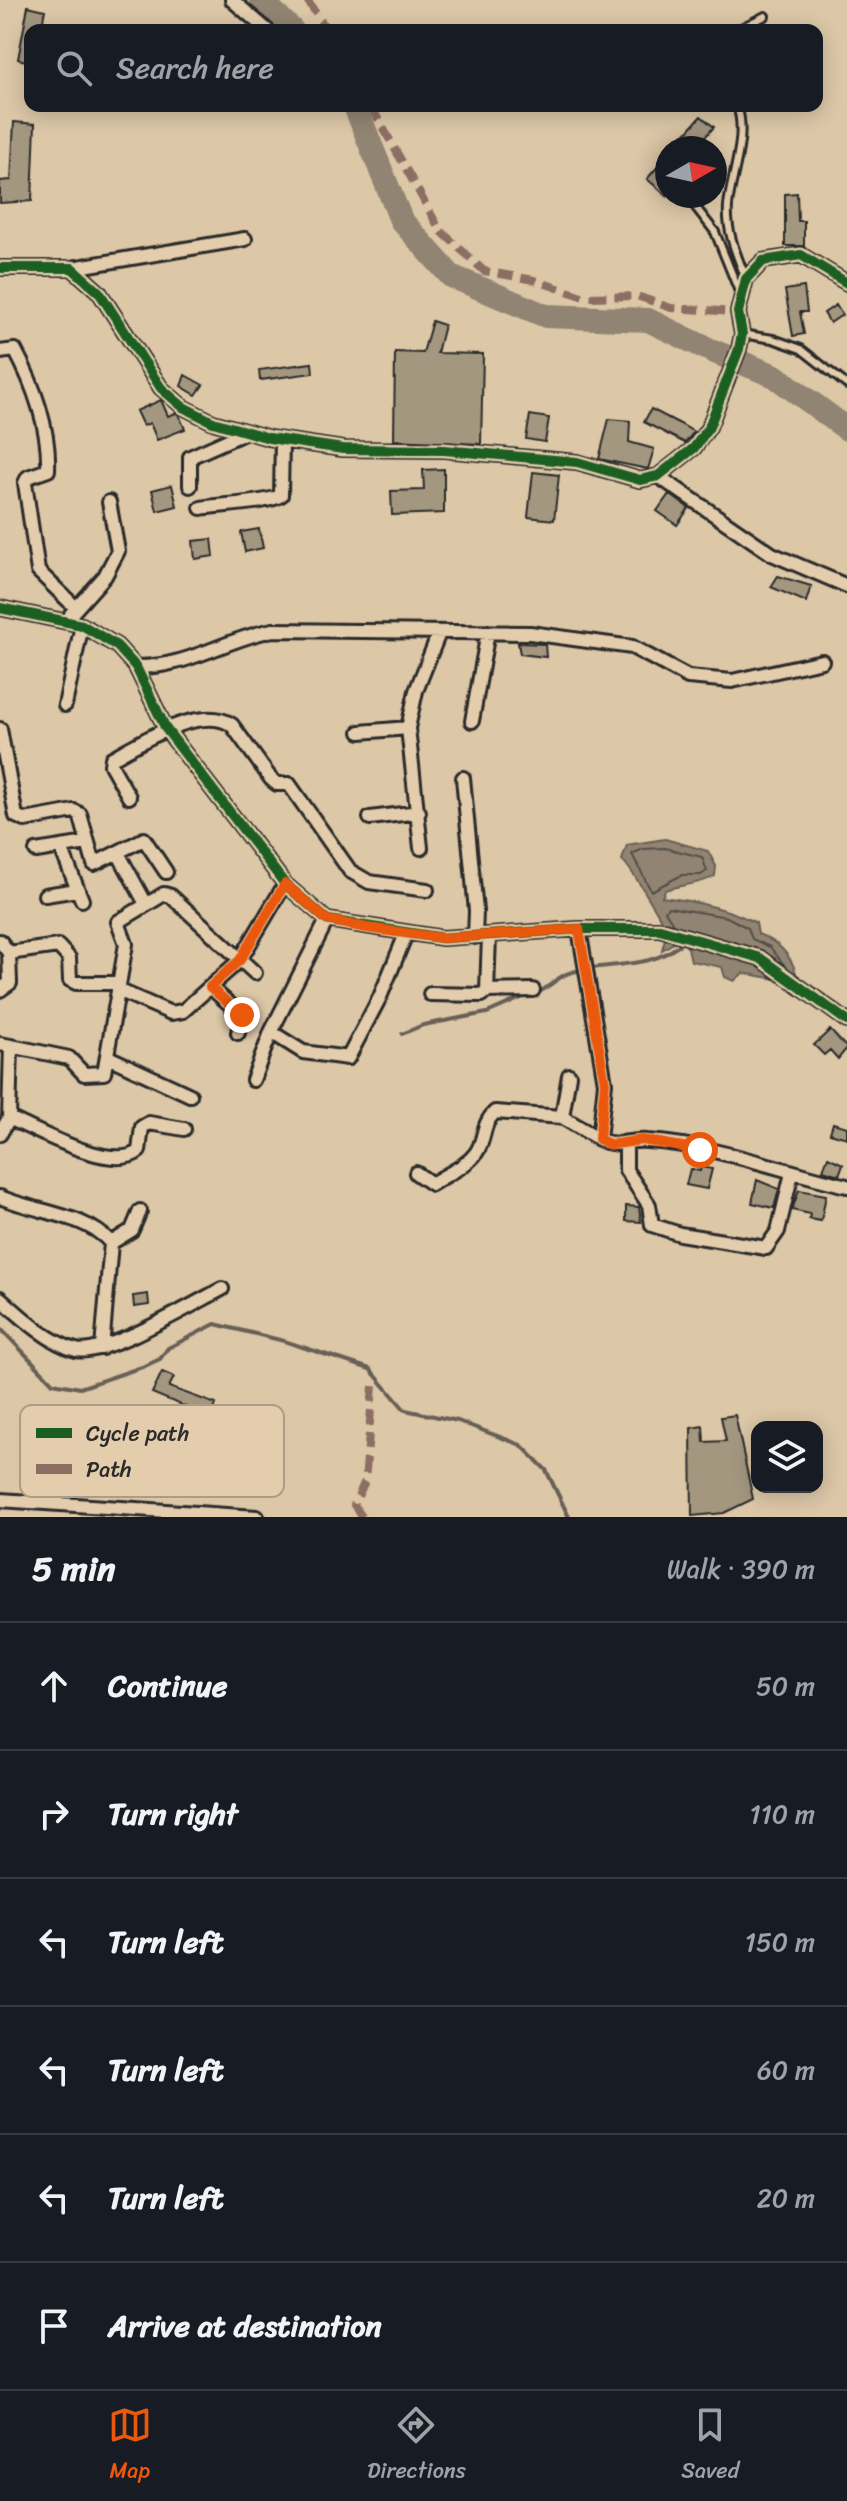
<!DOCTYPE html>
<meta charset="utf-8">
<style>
:root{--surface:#171b24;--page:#242831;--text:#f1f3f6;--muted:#9ea1a6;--line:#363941;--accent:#ea580c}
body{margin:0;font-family:Sriracha,sans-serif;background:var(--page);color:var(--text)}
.controls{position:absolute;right:24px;bottom:24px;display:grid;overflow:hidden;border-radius:16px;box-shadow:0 4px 20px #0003}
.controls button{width:72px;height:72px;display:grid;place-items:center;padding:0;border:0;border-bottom:2px solid var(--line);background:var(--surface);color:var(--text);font:40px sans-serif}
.compass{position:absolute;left:655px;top:136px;width:72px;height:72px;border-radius:50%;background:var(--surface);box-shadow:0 4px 20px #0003;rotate:81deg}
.stop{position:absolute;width:24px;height:24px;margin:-18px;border:6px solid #ea580c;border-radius:50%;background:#fff}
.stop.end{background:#ea580c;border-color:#fff;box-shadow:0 2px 8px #0008}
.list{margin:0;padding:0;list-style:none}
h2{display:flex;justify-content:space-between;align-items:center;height:104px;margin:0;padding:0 32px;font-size:34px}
h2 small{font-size:26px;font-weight:400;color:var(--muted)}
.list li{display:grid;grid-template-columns:52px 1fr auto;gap:24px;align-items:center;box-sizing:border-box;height:128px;padding:0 32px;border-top:2px solid var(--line)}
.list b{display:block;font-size:30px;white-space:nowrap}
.list em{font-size:26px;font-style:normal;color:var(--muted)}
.icon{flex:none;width:44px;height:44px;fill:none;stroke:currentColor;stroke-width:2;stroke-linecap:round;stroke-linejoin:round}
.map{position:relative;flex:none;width:847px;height:1517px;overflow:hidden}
.search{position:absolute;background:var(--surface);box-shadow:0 4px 20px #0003;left:24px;right:24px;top:24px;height:88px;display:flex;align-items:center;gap:20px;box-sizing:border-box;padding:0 28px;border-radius:16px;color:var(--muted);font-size:30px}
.sheet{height:872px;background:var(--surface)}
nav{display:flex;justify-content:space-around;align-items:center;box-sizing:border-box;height:112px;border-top:2px solid var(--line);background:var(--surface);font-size:22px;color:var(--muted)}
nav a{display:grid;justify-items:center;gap:4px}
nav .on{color:var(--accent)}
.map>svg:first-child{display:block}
.water{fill:#918472;stroke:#686056;stroke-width:2}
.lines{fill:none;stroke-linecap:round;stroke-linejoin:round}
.shore{stroke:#544f47;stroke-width:2}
.stream{stroke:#686056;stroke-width:4}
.river{stroke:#918472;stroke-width:24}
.building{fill:#a49780;stroke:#2b2b2b;stroke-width:2}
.service-casing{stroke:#2b2b2b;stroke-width:12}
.minor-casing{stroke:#2b2b2b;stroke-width:18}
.service{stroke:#e3cdac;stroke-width:6}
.minor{stroke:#e3cdac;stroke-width:12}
.quiet{stroke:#8d6e63;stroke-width:8;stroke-dasharray:16 8;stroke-linecap:butt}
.cycleway-casing{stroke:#e3cdac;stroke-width:15}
.cycleway{stroke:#1b5e20;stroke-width:10}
.route{stroke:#ea580c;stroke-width:10}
.key{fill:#e3cdac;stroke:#ac9c85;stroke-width:2}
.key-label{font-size:22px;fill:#2b2b2b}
</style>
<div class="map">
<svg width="847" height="1517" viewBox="0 0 847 1517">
<rect width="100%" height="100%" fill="#dcc7a7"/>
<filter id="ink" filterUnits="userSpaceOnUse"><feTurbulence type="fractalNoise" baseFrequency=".0125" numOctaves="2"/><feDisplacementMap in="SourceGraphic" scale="16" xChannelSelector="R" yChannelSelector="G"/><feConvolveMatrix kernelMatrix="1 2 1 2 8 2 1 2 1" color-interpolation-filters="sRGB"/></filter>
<g filter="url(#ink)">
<path class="water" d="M 665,839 L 708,851 L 716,866 L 715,876 C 700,885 683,884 665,890 L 662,897 C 695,901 728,908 756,923 L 758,934 C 777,941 790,953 796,973 L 787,986 L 781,980 L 743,973 L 734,981 L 725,977 L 722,967 L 691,961 L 688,948 L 680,939 L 662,950 C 663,945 666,937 666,931 C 665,923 629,865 622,860 L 627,845 Z"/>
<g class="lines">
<path class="shore" d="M 665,848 L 702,857 L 707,871 L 701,875 L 682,875 L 651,891 L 632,854 L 643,849 Z
M 673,924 L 665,911 L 668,907 L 727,917 L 748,928 L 752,939 L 770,947 L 786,967"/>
<path class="stream" d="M 537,993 C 549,988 557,977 569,973 C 609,960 649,972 683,942
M 402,1034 L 423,1025 L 487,1013 L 528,995
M 0,1328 L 53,1383 L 80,1388 L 145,1366 L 160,1359 L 168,1348 L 215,1324 L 284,1341 L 370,1369 L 405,1410 L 458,1421 L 521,1445 L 546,1470 L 569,1517"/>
<path class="river" d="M 261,0 L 292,30
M 355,106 L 401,220 L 451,276 L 546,316 L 648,320 L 710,350 L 775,376 L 847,429"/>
</g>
<path class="building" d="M 28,6 L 45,10 L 41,30 L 30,30 L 30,62 L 18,59 Z
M 701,116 L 714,127 L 695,148 L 673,148 Z
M 14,122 L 35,124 L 32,201 L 0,203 L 0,181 L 11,180 Z
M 667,156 L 667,196 L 647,179 Z
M 797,193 L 798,221 L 804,221 L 804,246 L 785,246 L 785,194 Z
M 804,287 L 807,312 L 800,312 L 804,334 L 793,336 L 785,290 Z
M 836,305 L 842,315 L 830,323 L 824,313 Z
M 432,321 L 444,325 L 437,353 L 483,354 L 481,444 L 394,440 L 395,352 L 423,353 Z
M 312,363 L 313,373 L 260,380 L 259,370 Z
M 185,375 L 203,385 L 196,395 L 181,386 Z
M 161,400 L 168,416 L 176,413 L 179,415 L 185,429 L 157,440 L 150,423 L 143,426 L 136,411 Z
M 651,409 L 680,424 L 694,432 L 685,443 L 673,437 L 644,422 Z
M 530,415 L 549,418 L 545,442 L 526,439 Z
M 609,419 L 630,421 L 629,442 L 654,449 L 648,469 L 599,459 Z
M 444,469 L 444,513 L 392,515 L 391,491 L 424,490 L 423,470 Z
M 533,472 L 559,475 L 554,520 L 528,517 Z
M 172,485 L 177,506 L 157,511 L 152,490 Z
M 669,494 L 689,508 L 677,525 L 657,511 Z
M 259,529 L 263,548 L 245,552 L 241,532 Z
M 212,539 L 214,556 L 195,559 L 193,541 Z
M 778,576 L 811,586 L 806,602 L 771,587 Z
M 518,643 L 545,644 L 546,657 L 520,654 Z
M 830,1030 L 847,1048 L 838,1059 L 830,1050 L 824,1055 L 814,1045 Z
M 833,1123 L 847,1127 L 847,1138 L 830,1133 Z
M 828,1157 L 843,1164 L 839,1175 L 823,1170 Z
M 701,1167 L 712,1169 L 707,1189 L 686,1185 L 690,1169 L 700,1171 Z
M 757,1180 L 779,1189 L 774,1208 L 752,1203 Z
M 799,1190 L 826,1195 L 821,1221 L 809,1219 L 810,1214 L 792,1210 Z
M 626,1206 L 639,1207 L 641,1222 L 626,1221 Z
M 148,1294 L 149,1305 L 134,1307 L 133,1296 Z
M 162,1372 L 174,1377 L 169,1387 L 216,1404 L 208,1427 L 182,1419 L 186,1407 L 152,1393 Z
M 735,1415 L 753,1499 L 724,1513 L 692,1516 L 691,1428 L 703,1426 L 704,1442 L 726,1441 L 721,1417 Z"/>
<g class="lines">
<g class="service-casing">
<path id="service" d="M 737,30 L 765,16
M 737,106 C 748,137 731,175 728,206 C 726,232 737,255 746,279
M 687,196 L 715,232 L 740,294
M 742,334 L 773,339 L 801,349 L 847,385"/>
</g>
<g class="minor-casing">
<path id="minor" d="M 232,0 L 267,30
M 0,268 L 72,268 L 99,292 L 161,388 L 183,407 L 213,422 L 269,438 L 343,449 L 444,450 L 577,462 L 640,480 L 658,476 L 694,448 L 709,427 L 739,349 L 742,334 L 738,312 L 746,279 L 763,261 L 801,255 L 847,283
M 72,268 L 245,239
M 0,352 L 15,350 C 34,385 50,430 48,470 L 28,477 L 25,483 L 38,571 L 76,608
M 658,476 L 772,554 L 847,586
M 190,486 L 190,457 L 244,433
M 201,508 C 218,505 271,503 281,495 L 282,440
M 0,608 L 82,625 L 117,646 L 136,667 L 166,729 L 285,884 L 327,920 L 443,938 L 579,929 L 660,929 L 760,958 L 847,1021
M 71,614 L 105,576 L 118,551 L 109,502
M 136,667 C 186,668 225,639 273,630 L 530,633 L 632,647 L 688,677 L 732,681 L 822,661
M 65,705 L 82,625
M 472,721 L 488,632
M 0,729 L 16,816 L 25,820 L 74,811 L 80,814 L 94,864 L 144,839 L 166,872
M 360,732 L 408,728
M 463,778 L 476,911 L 475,937
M 129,797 L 111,765 L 112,758 C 141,742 201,704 232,725 L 271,779 L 277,784 L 289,784 L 350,871 L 369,882 L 427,890
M 370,818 L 419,812
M 61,848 L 82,900
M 421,848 L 408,728 L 416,691 L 439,633
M 36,851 L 87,843
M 118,853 L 146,904
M 45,895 L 77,890
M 579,929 L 605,1083 L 599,1139 C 617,1149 628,1139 647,1141 C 714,1145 782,1171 847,1186
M 0,941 L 9,953 L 58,946 L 69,958 L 70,980 L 76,983 L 119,983
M 210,987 L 242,1015 L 238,1033
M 0,990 L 10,983 L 9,953
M 118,990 L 171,1013 L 183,1011 L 240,960 L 285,884
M 487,991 L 533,990
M 430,994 L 482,995 L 487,991 L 489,936
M 271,1032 L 303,1052 L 348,1058 L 380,997 L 406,934
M 0,1044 L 11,1046 L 9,1118 L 0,1134
M 11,1046 L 69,1058 L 84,1074 L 104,1073 L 126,944 L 118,922 L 164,894 L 171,896 L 255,973
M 108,1057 L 190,1095
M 253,1080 L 271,1032 L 327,920
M 562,1117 L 569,1075
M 9,1118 C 38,1131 113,1173 139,1151 L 142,1127 L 149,1123 L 184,1129
M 626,1144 L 626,1170 L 649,1205 L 652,1225 L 680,1234 L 766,1248 L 778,1231 L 792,1173
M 416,1173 L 432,1184 C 446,1174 465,1168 476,1153 C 486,1139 481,1125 495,1112 L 562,1117 L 599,1139
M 0,1197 C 34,1212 86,1214 111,1243 L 102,1348
M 111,1243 L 132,1230 L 140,1211
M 0,1298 C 20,1316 49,1343 76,1350 C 104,1357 193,1304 222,1289
M 0,1500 L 257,1517"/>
</g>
<use href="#service" class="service"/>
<use href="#minor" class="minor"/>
<path class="quiet" d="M 307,0 L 327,30
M 371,106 L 440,230 L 484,271 L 534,280 L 585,297 L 637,296 L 671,308 L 738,312
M 362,1517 L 354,1505 L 365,1481 L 373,1386"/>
<g class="cycleway-casing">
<path id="cycleway" d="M 0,268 L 72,268 L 99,292 L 161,388 L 183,407 L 213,422 L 269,438 L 343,449 L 444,450 L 577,462 L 640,480 L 658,476 L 694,448 L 709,427 L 739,349 L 742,334 L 738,312 L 746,279 L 763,261 L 801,255 L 847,283
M 0,608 L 82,625 L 117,646 L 136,667 L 166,729 L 285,884 L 327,920 L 443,938 L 579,929 L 660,929 L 760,958 L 847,1021"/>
</g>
<use href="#cycleway" class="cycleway"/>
</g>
</g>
<g class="lines" filter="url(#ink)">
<path class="route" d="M 242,1015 L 210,987 L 240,960 L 285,884 L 327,920 L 367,928 L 443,938 L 579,929 L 605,1083 L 599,1139 L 610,1145 L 642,1140 L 700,1150"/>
</g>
<rect x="20" y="1405" width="264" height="92" rx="12" class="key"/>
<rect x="36" y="1428" width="36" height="10" fill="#1b5e20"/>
<rect x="36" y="1464" width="36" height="10" fill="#8d6e63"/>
<g class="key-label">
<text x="86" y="1441">Cycle path</text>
<text x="86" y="1477">Path</text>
</g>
</svg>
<div class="controls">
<button><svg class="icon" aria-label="layers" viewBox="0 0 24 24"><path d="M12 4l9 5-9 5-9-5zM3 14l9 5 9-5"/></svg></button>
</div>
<svg class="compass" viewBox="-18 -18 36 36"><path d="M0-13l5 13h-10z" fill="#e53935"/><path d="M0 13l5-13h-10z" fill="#9ea1a6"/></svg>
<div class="stop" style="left:700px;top:1150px"></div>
<div class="stop end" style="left:242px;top:1015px"></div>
<div class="search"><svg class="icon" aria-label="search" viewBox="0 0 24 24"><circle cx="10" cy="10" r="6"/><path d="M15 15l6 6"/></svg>Search here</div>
</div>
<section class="sheet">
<h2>5 min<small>Walk · 390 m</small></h2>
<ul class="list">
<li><svg class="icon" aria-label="ahead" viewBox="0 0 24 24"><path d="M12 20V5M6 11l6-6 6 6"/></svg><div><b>Continue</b></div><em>50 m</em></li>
<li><svg class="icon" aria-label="right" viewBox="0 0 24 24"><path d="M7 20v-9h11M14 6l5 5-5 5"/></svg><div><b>Turn right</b></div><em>110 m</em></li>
<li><svg class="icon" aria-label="left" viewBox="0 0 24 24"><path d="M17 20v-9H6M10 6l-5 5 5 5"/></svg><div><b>Turn left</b></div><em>150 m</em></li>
<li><svg class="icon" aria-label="left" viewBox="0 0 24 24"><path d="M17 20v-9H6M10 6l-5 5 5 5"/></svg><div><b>Turn left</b></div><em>60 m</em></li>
<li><svg class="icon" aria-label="left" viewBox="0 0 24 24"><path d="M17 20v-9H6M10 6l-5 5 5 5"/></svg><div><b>Turn left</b></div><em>20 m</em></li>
<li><svg class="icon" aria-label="arrive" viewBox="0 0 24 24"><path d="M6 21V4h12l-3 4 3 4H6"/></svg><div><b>Arrive at destination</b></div></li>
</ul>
</section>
<nav>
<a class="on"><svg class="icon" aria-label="map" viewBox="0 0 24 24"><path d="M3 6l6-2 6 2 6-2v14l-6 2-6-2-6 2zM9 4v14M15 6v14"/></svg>Map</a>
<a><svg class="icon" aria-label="directions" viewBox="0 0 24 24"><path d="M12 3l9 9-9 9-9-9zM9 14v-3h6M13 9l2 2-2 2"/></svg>Directions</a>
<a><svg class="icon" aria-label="saved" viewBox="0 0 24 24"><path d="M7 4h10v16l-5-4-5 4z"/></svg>Saved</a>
</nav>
